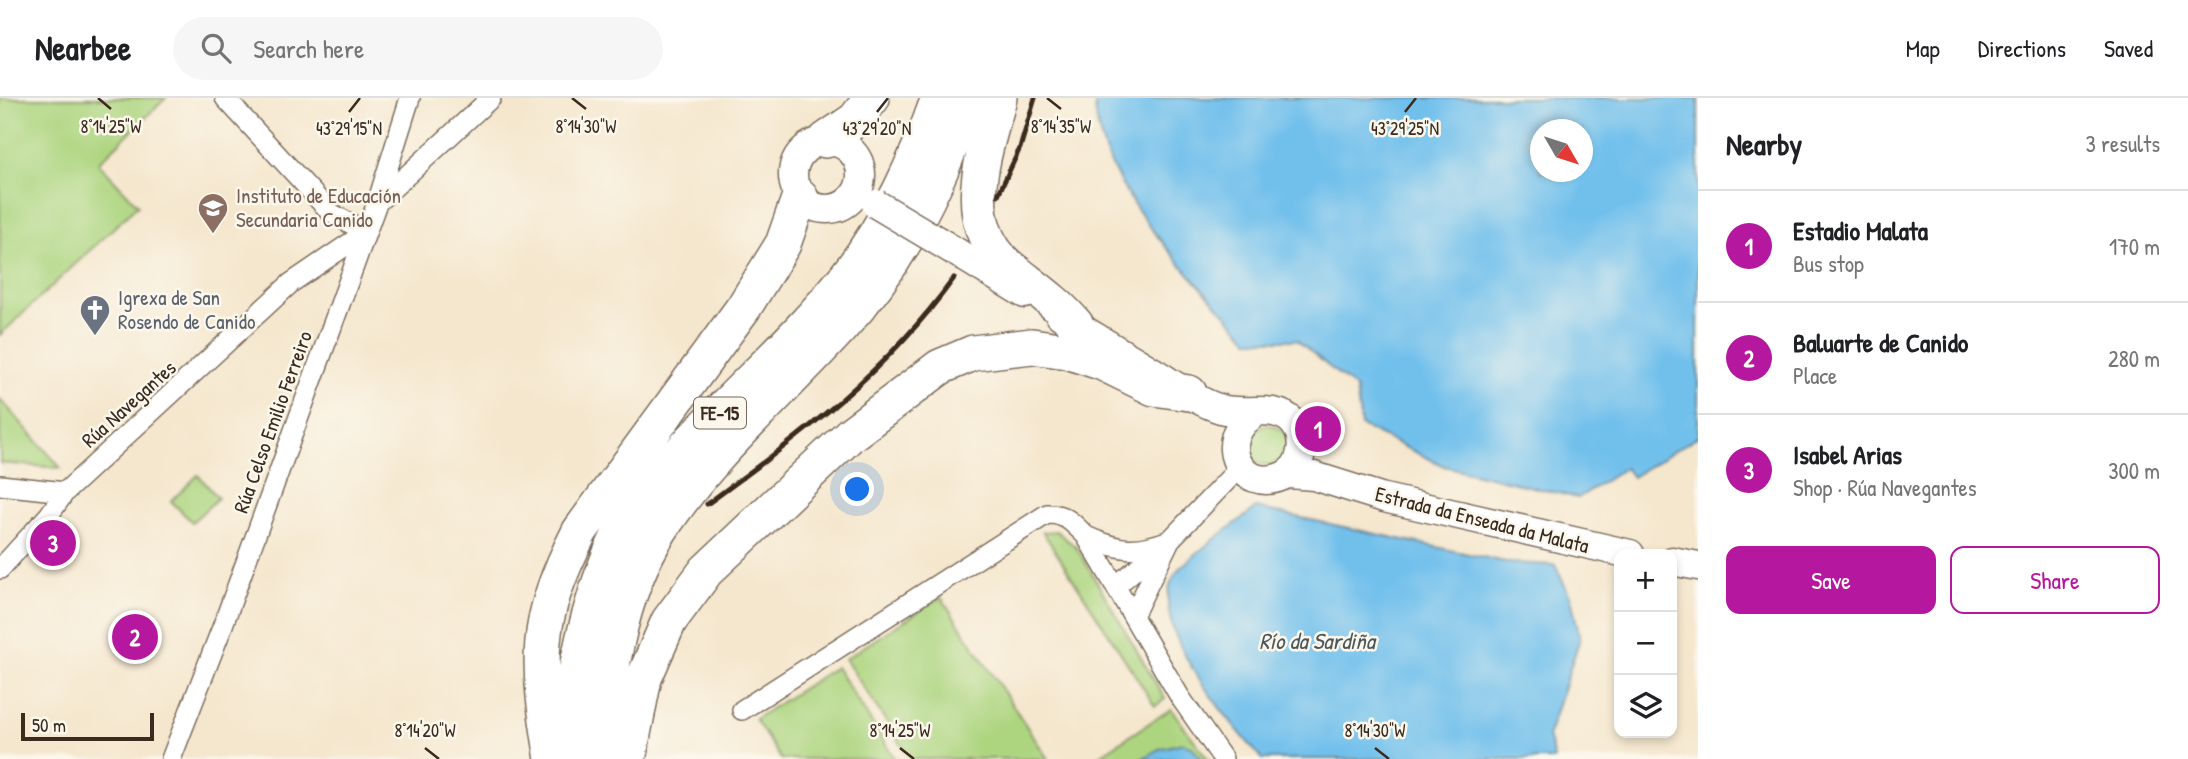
<!DOCTYPE html>
<meta charset="utf-8">
<style>
:root{--surface:#fff;--page:#f6f6f6;--text:#202124;--muted:#757577;--line:#e0e0e0;--accent:#b5179e}
body{margin:0;font-family:"Patrick Hand",sans-serif;background:var(--page);color:var(--text)}
.controls{position:absolute;right:21px;bottom:21px;display:grid;overflow:hidden;border-radius:14px;box-shadow:0 4px 10px #0003}
.controls button{width:63px;height:63px;display:grid;place-items:center;padding:0;border:0;border-bottom:2px solid var(--line);background:var(--surface);color:var(--text);font:35px sans-serif}
.compass{position:absolute;left:1530px;top:21px;width:63px;height:63px;border-radius:50%;background:var(--surface);box-shadow:0 4px 10px #0003;rotate:129deg}
.scale{position:absolute;left:21px;bottom:18px;width:133px;box-sizing:border-box;padding-left:7px;border:4px solid #3b2a1e;border-top:0;font-size:19px;line-height:24px;white-space:nowrap;color:#3b2a1e;-webkit-text-stroke:5px #fbf7ec;paint-order:stroke}
.you{position:absolute;left:858px;top:392px;width:24px;height:24px;margin:-18px;border:5px solid #fff;border-radius:50%;background:#1a73e8;box-shadow:0 0 0 10px #1a73e833}
.badge{display:grid;place-items:center;width:46px;height:46px;border-radius:50%;background:var(--accent);color:#fff;font-size:23px;font-weight:700}
.pin{position:absolute;translate:-50% -50%;border:4px solid #fff;box-shadow:0 2px 7px #0006}
.list{margin:0;padding:0;list-style:none}
h2{display:flex;justify-content:space-between;align-items:center;height:91px;margin:0;padding:0 28px;font-size:30px}
h2 small{font-size:23px;font-weight:400;color:var(--muted)}
.list li{display:grid;grid-template-columns:46px 1fr auto;gap:21px;align-items:center;box-sizing:border-box;height:112px;padding:0 28px;border-top:2px solid var(--line)}
.list b{display:block;font-size:26px;white-space:nowrap}
.list p{margin:0;font-size:23px;white-space:nowrap;color:var(--muted)}
.list em{font-size:23px;font-style:normal;color:var(--muted)}
.actions{display:flex;gap:14px;padding:21px 28px}
.actions a{flex:1;padding:16px 0;border:2px solid var(--accent);border-radius:14px;text-align:center;font-size:24px;color:var(--accent)}
.actions .main{background:var(--accent);color:#fff}
.icon{flex:none;width:38px;height:38px;fill:none;stroke:currentColor;stroke-width:2;stroke-linecap:round;stroke-linejoin:round}
.map{position:relative;flex:none;width:1698px;height:661px;overflow:hidden}
header{display:flex;align-items:center;gap:42px;box-sizing:border-box;height:98px;padding:0 35px;background:var(--surface);border-bottom:2px solid var(--line)}
header strong{font-size:33px}
nav{display:flex;gap:38px;margin-inline-start:auto;font-size:24px}
.search{width:490px;height:63px;background:var(--page);display:flex;align-items:center;gap:18px;box-sizing:border-box;padding:0 24px;border-radius:38px;color:var(--muted);font-size:26px}
main{display:flex}
aside{flex:1;background:var(--surface)}
.map>svg:first-child{display:block}
.green{fill:#add580;stroke:#74804f;stroke-width:2}
.water{fill:#71c0ec;stroke:#567585;stroke-width:2;fill-rule:evenodd}
.lines{fill:none;stroke-linecap:round;stroke-linejoin:round}
.street-casing{stroke:#7c6c5c;stroke-width:22}
.secondary-casing{stroke:#7c6c5c;stroke-width:31}
.highway-casing{stroke:#7c6c5c;stroke-width:38}
.street{stroke:#fff;stroke-width:19}
.secondary{stroke:#fff;stroke-width:28}
.highway{stroke:#fff;stroke-width:35}
.rail{stroke:#3b2a1e;stroke-width:5}
.secondary-bridge-casing{stroke:#7c6c5c;stroke-width:31;stroke-linecap:butt}
.secondary-bridge{stroke:#fff;stroke-width:28}
.ticks{fill:none;stroke:#3b2a1e;stroke-width:2.5}
.labels{text-anchor:middle;stroke-width:5;stroke-linejoin:round;paint-order:stroke}
.shield{fill:#fbf7ec;stroke:#75685c;stroke-width:2}
.shield-label{font-size:19px;font-weight:bold;fill:#3b2a1e}
.education-label{font-size:21px;fill:#785e54;stroke:#fbf7ec;text-anchor:start}
.worship-label{font-size:21px;fill:#5b616d;stroke:#fbf7ec;text-anchor:start}
.street-label{font-size:21px;fill:#3b2a1e;stroke:#fbf7ec}
.water-label{font-size:23px;font-style:italic;fill:#4b575c;stroke:#fbf7ec}
.ticks-label{font-size:18px;text-anchor:middle;fill:#3b2a1e;stroke:#fbf7ec;stroke-width:5;stroke-linejoin:round;paint-order:stroke}
</style>
<header>
<strong>Nearbee</strong>
<div class="search"><svg class="icon" aria-label="search" viewBox="0 0 24 24"><circle cx="10" cy="10" r="6"/><path d="M15 15l6 6"/></svg>Search here</div>
<nav><a>Map</a><a>Directions</a><a>Saved</a></nav>
</header>
<main>
<div class="map">
<svg width="1698" height="661" viewBox="0 0 1698 661">
<rect width="100%" height="100%" fill="#fbf7ec"/>
<filter id="ink" filterUnits="userSpaceOnUse"><feTurbulence type="fractalNoise" baseFrequency=".0143" numOctaves="2"/><feDisplacementMap in="SourceGraphic" scale="14" xChannelSelector="R" yChannelSelector="G"/><feConvolveMatrix kernelMatrix="1 2 1 2 8 2 1 2 1" color-interpolation-filters="sRGB"/></filter>
<filter id="wash" filterUnits="userSpaceOnUse"><feTurbulence type="fractalNoise" baseFrequency=".00686" numOctaves="4" result="noise"/><feDisplacementMap in="SourceGraphic" scale="28" xChannelSelector="R" yChannelSelector="G"/><feGaussianBlur stdDeviation="1.57" result="paint"/><feColorMatrix in="noise" values="0 0 0 0 0 0 0 0 0 0 0 0 0 0 0 0 0 1.4 0 .05"/><feComposite in="paint" operator="in"/></filter>
<g filter="url(#wash)">
<rect width="100%" height="100%" fill="#f5e7ce"/>
<path class="green" d="M 0,0 L 166,0 L 98,65 L 138,107 L 0,237 Z
M 0,301 L 61,370 L 0,365 Z
M1248 347a20 20 0 1 1 40 0a20 20 0 1 1-40 0Z
M 198,377 L 218,400 L 192,424 L 171,403 Z
M 1056,433 L 1077,450 L 1165,601 L 1155,608 L 1043,434 Z
M 941,499 L 1035,641 L 1048,661 L 911,661 L 845,561 Z
M 836,569 L 895,661 L 781,661 L 755,621 Z
M 1171,611 L 1208,661 L 1201,661 L 1192,649 L 1183,645 L 1159,651 L 1142,661 L 1094,661 Z"/>
<path class="water" d="M 1095,0 L 1698,0 L 1698,338 L 1632,379 L 1625,370 L 1578,400 L 1444,368 L 1361,328 L 1356,291 L 1297,242 L 1249,242 C 1196,182 1092,84 1095,0 ZM 1540,32 L 1582,32 L 1582,74 L 1540,74 Z
M 1256,410 L 1510,465 L 1555,467 L 1571,500 L 1580,540 L 1548,637 L 1554,661 L 1262,661 C 1231,625 1139,523 1177,474 C 1190,457 1237,425 1256,410 Z
M 1183,645 L 1192,649 L 1201,661 L 1142,661 L 1159,651 Z"/>
</g>
<g filter="url(#ink)">
<g class="lines">
<g class="street-casing">
<path id="street" d="M 378,104 L 491,0
M 0,387 L 65,394
M 1086,438 C 1120,453 1135,455 1170,442 L 1133,518
M 0,471 L 49,417 L 65,394 L 291,185 L 366,134 L 331,115 L 225,0
M 1116,488 L 1170,442 L 1240,369
M 742,612 L 1047,416 C 1065,415 1074,426 1086,438 L 1180,599 L 1223,661
M 171,661 L 223,527 L 377,105 L 410,0"/>
</g>
<g class="secondary-casing">
<path id="secondary" d="M793 77a34 34 0 1 1 68 0a34 34 0 1 1-68 0Z
M 938,143 L 1025,196
M 1060,217 C 1093,238 1127,258 1160,278 C 1179,290 1200,305 1221,311 C 1244,318 1275,305 1293,324 C 1307,339 1304,369 1283,378 C 1240,397 1213,341 1255,315
M 1289,376 L 1314,378 L 1384,400 L 1630,456
M 1672,463 L 1698,468"/>
</g>
<g class="highway-casing">
<path id="highway" d="M 999,0 C 985,54 957,122 1007,167 C 1031,187 1056,203 1076,227
M 826,42 L 855,22 L 872,0
M 553,661 C 537,562 533,525 580,433 L 744,209 L 783,146 L 800,98
M 575,661 C 575,635 571,607 575,582 C 583,534 604,457 631,417 C 692,328 781,263 847,178 C 889,124 916,64 939,0
M 603,661 C 607,583 617,500 660,432 C 709,357 780,296 840,230 C 900,165 941,84 967,0
M 628,661 L 644,580 L 669,523 L 706,473 L 851,336 L 940,269 L 973,255 L 1032,248 L 1067,253 L 1103,265 L 1154,290 L 1189,295"/>
</g>
<use href="#street" class="street"/>
<use href="#secondary" class="secondary"/>
<use href="#highway" class="highway"/>
<path class="rail" d="M 998,97 L 1020,50 L 1035,0
M 707,406 C 801,337 886,275 954,180"/>
<g class="secondary-bridge-casing">
<path id="secondary-bridge" d="M 876,106 L 938,143"/>
</g>
<use href="#secondary-bridge" class="secondary-bridge"/>
</g>
</g>
<path class="ticks" d="M 98,0 L 111,11M 572,0 L 586,11M 1047,0 L 1061,11M 349,14 L 360,0M 877,14 L 888,0M 1405,14 L 1416,0M 425,650 L 439,661M 900,650 L 914,661M 1375,650 L 1389,661"/>
<defs>
<g id="school-pin" transform="scale(1.575)"><path d="M0 17L-7.5 6A9.5 9.5 0 1 1 7.5 6Z" fill="#8d6e63" stroke="#fbf7ec"/><path d="M0-5L7-2L0 1L-7-2ZM-4 1L0 2.5L4 1V4Q0 6-4 4Z" fill="#fff"/></g>
<g id="church-pin" transform="scale(1.575)"><path d="M0 17L-7.5 6A9.5 9.5 0 1 1 7.5 6Z" fill="#6b7280" stroke="#fbf7ec"/><path d="M-1.2-6h2.4v3.5h3.3v2.4h-3.3V6h-2.4V-.1h-3.3v-2.4h3.3Z" fill="#fff"/></g>
</defs>
<g fill-rule="evenodd">
<use href="#school-pin" x="213" y="110"/>
<use href="#church-pin" x="95" y="212"/>
</g>
<g class="labels">
<rect class="shield" x="694" y="299.5" width="52" height="31" rx="5"/>
<g class="shield-label">
<text x="720" y="322">FE-15</text>
</g>
<g class="education-label">
<text x="236" y="105">Instituto de Educación<tspan x="236" dy="24">Secundaria Canido</tspan></text>
</g>
<g class="worship-label">
<text x="118" y="207">Igrexa de San<tspan x="118" dy="24">Rosendo de Canido</tspan></text>
</g>
<g class="street-label">
<text transform="translate(129 306) rotate(-42)" y="7">Rúa Navegantes</text>
<text transform="translate(273 324) rotate(-70)" y="7">Rúa Celso Emilio Ferreiro</text>
<text transform="translate(1482 422) rotate(14)" y="7">Estrada da Enseada da Malata</text>
</g>
<g class="water-label">
<text x="1317" y="551">Río da Sardiña</text>
</g>
</g>
<g class="ticks-label">
<text x="111" y="35">8°14'25"W</text>
<text x="586" y="35">8°14'30"W</text>
<text x="1061" y="35">8°14'35"W</text>
<text x="349" y="37">43°29'15"N</text>
<text x="877" y="37">43°29'20"N</text>
<text x="1405" y="37">43°29'25"N</text>
<text x="425" y="639">8°14'20"W</text>
<text x="900" y="639">8°14'25"W</text>
<text x="1375" y="639">8°14'30"W</text>
</g>
</svg>
<div class="controls">
<button>+</button>
<button>−</button>
<button><svg class="icon" aria-label="layers" viewBox="0 0 24 24"><path d="M12 4l9 5-9 5-9-5zM3 14l9 5 9-5"/></svg></button>
</div>
<svg class="compass" viewBox="-18 -18 36 36"><path d="M0-13l5 13h-10z" fill="#e53935"/><path d="M0 13l5-13h-10z" fill="#757577"/></svg>
<div class="scale">50 m</div>
<div class="you"></div>
<div class="pin badge" style="left:1318px;top:331px">1</div>
<div class="pin badge" style="left:135px;top:539px">2</div>
<div class="pin badge" style="left:53px;top:445px">3</div>
</div>
<aside>
<h2>Nearby<small>3 results</small></h2>
<ul class="list">
<li><span class="badge">1</span><div><b>Estadio Malata</b><p>Bus stop</p></div><em>170 m</em></li>
<li><span class="badge">2</span><div><b>Baluarte de Canido</b><p>Place</p></div><em>280 m</em></li>
<li><span class="badge">3</span><div><b>Isabel Arias</b><p>Shop · Rúa Navegantes</p></div><em>300 m</em></li>
</ul>
<div class="actions"><a class="main">Save</a><a>Share</a></div>
</aside>
</main>
